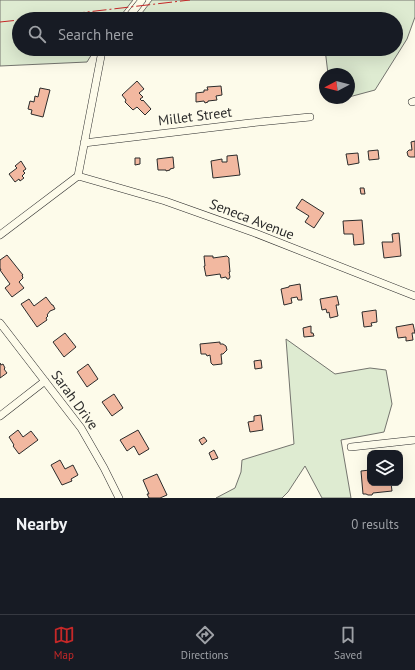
<!DOCTYPE html>
<style>
:root{--surface:#171b24;--page:#20242c;--text:#f1f3f6;--muted:#9ea1a6;--line:#363941;--accent:#c62828}
body{margin:0;font-family:"PT Sans",sans-serif;background:var(--page);color:var(--text)}
.controls{position:absolute;right:12px;bottom:12px;display:grid;overflow:hidden;border-radius:8px;box-shadow:0 4px 16px #0002}
.controls button{width:36px;height:36px;display:grid;place-items:center;padding:0;border:0;border-bottom:1px solid var(--line);background:var(--surface);color:var(--text);font:20px sans-serif}
.compass{position:absolute;left:319px;top:68px;width:36px;height:36px;border-radius:50%;background:var(--surface);box-shadow:0 4px 16px #0002;rotate:263deg}
.list{margin:0;padding:0;list-style:none}
h2{display:flex;justify-content:space-between;align-items:center;height:52px;margin:0;padding:0 16px;font-size:17px}
h2 small{font-size:13px;font-weight:400;color:var(--muted)}
.icon{flex:none;width:22px;height:22px;fill:none;stroke:currentColor;stroke-width:2;stroke-linecap:round;stroke-linejoin:round}
.map{position:relative;flex:none;width:415px;height:498px;overflow:hidden}
.search{position:absolute;background:var(--surface);box-shadow:0 4px 16px #0002;left:12px;right:12px;top:12px;height:44px;display:flex;align-items:center;gap:10px;box-sizing:border-box;padding:0 14px;border-radius:22px;color:var(--muted);font-size:15px}
.sheet{height:116px;background:var(--surface)}
nav{display:flex;justify-content:space-around;align-items:center;box-sizing:border-box;height:56px;border-top:1px solid var(--line);background:var(--surface);font-size:11px;color:var(--muted)}
nav a{display:grid;justify-items:center;gap:2px}
nav .on{color:var(--accent)}
.map>svg:first-child{display:block}
.green{fill:#deebd1;stroke:#74746e}
.building{fill:#f2b8a0;stroke:#2b2b2b}
.lines{fill:none;stroke-linecap:round;stroke-linejoin:round}
.minor-casing{stroke:#2b2b2b;stroke-width:8}
.minor{stroke:#fdfbea;stroke-width:7}
.power{stroke:#c62828;stroke-width:1;stroke-dasharray:14 3 2 3;stroke-linecap:butt}
.labels{text-anchor:middle;stroke-width:3;stroke-linejoin:round;paint-order:stroke}
.street-label{font-size:14px;fill:#2b2b2b;stroke:#fdfbea}
</style>
<div class="map">
<svg width="415" height="498" viewBox="0 0 415 498">
<rect width="100%" height="100%" fill="#fdfbea"/>
<path class="green" d="M 0,0 L 133,0 L 118,19 L 19,19 L 19,49 L 95,49 L 87,62 L 0,66 Z
M 152,0 L 415,0 L 415,17 L 407,39 L 375,90 L 349,97 L 349,74 L 328,74 L 325,49 L 396,49 L 396,19 L 136,19 L 142,13 Z
M 286,339 L 335,374 L 370,368 L 386,370 L 392,404 L 384,432 L 341,440 L 351,498 L 322,498 L 305,466 L 288,492 L 282,498 L 216,498 L 235,488 L 241,472 L 242,460 L 294,444 Z"/>
<path class="building" d="M 137,81 L 144,89 L 139,93 L 143,97 L 140,99 L 142,101 L 143,100 L 151,109 L 145,115 L 137,107 L 133,110 L 125,102 L 126,100 L 122,95 Z
M 221,86 L 222,95 L 216,96 L 217,100 L 208,101 L 208,102 L 205,103 L 204,101 L 196,102 L 196,93 L 204,92 L 204,90 L 208,90 L 207,87 Z
M 40,88 L 50,90 L 43,117 L 31,114 L 32,110 L 28,109 L 30,101 L 34,102 L 35,96 L 38,97 Z
M 415,141 L 415,157 L 410,157 L 408,156 L 407,152 L 409,150 L 412,150 L 411,142 Z
M 378,150 L 379,159 L 369,160 L 368,151 Z
M 358,153 L 359,163 L 348,165 L 346,154 Z
M 237,155 L 240,175 L 213,178 L 211,161 L 222,159 L 222,162 L 227,162 L 227,156 Z
M 173,157 L 174,168 L 170,169 L 170,170 L 166,171 L 166,170 L 158,170 L 157,159 Z
M 135,158 L 140,158 L 140,164 L 135,165 Z
M 21,161 L 26,169 L 23,171 L 25,173 L 22,176 L 24,178 L 20,181 L 19,179 L 15,182 L 9,174 L 17,168 L 15,166 Z
M 360,188 L 364,188 L 365,194 L 361,194 Z
M 302,199 L 324,213 L 314,228 L 305,222 L 309,216 L 296,208 Z
M 362,220 L 364,244 L 354,245 L 353,234 L 344,234 L 343,221 Z
M 399,233 L 401,256 L 384,258 L 382,242 L 393,242 L 392,234 Z
M 7,255 L 23,275 L 22,275 L 23,278 L 19,282 L 24,288 L 12,297 L 5,288 L 10,284 L 0,270 L 1,270 L 0,268 L 0,260 Z
M 204,256 L 213,256 L 213,258 L 227,256 L 229,258 L 229,261 L 230,272 L 229,272 L 230,277 L 229,279 L 227,279 L 226,277 L 221,278 L 220,274 L 206,276 L 204,266 L 205,266 Z
M 300,284 L 302,300 L 298,300 L 297,297 L 291,298 L 292,303 L 284,305 L 281,289 L 289,287 L 289,286 Z
M 337,296 L 339,305 L 336,305 L 338,316 L 330,318 L 329,312 L 327,313 L 326,309 L 322,310 L 320,299 Z
M 46,297 L 52,305 L 53,305 L 55,309 L 50,311 L 47,315 L 48,316 L 46,318 L 47,320 L 37,327 L 21,304 L 29,299 L 34,306 Z
M 376,310 L 377,322 L 371,323 L 372,326 L 364,327 L 362,312 Z
M 413,324 L 415,333 L 412,333 L 413,340 L 406,341 L 406,337 L 398,338 L 396,327 Z
M 311,326 L 311,333 L 313,333 L 314,336 L 304,337 L 303,328 Z
M 65,333 L 76,347 L 64,357 L 53,342 Z
M 220,342 L 220,344 L 223,344 L 226,346 L 227,350 L 223,354 L 221,354 L 222,364 L 213,365 L 211,363 L 210,355 L 207,356 L 206,354 L 201,354 L 200,344 Z
M 261,360 L 262,368 L 255,369 L 254,361 Z
M 0,363 L 1,365 L 3,364 L 5,368 L 4,369 L 7,373 L 0,378 Z
M 88,364 L 98,379 L 87,387 L 77,372 Z
M 114,394 L 123,408 L 112,416 L 102,402 Z
M 261,415 L 263,430 L 250,432 L 248,422 L 254,421 L 254,416 Z
M 18,430 L 23,437 L 31,431 L 38,440 L 19,454 L 13,446 L 14,445 L 9,437 Z
M 138,430 L 149,449 L 139,455 L 134,446 L 127,451 L 120,440 Z
M 204,437 L 207,441 L 202,445 L 199,440 Z
M 214,450 L 218,458 L 212,460 L 209,453 Z
M 60,460 L 65,469 L 73,465 L 78,475 L 71,479 L 72,481 L 62,485 L 51,465 Z
M 370,470 L 370,483 L 391,483 L 392,491 L 373,493 L 372,495 L 368,495 L 366,494 L 363,494 L 361,471 Z
M 157,474 L 167,495 L 160,498 L 149,498 L 147,494 L 149,494 L 143,480 Z"/>
<g class="lines">
<g class="minor-casing">
<path id="minor" d="M 127,19 L 142,0
M 412,102 L 415,101
M 84,143 L 250,123 L 310,117
M 78,176 L 165,201 L 255,233 L 415,296
M 0,235 L 78,176 L 102,51 L 103,49
M 0,323 L 81,428 L 104,468 L 119,498
M 0,416 L 45,381
M 351,447 L 415,440"/>
</g>
<use href="#minor" class="minor"/>
<path class="power" d="M 27,19 L 190,0
M 0,22 L 19,20"/>
</g>
<g class="labels">
<g class="street-label">
<text transform="translate(195 116) rotate(-7)" y="5">Millet Street</text>
<text transform="translate(252 219) rotate(21)" y="5">Seneca Avenue</text>
<text transform="translate(75 400) rotate(54)" y="5">Sarah Drive</text>
</g>
</g>
</svg>
<div class="controls">
<button><svg class="icon" aria-label="layers" viewBox="0 0 24 24"><path d="M12 4l9 5-9 5-9-5zM3 14l9 5 9-5"/></svg></button>
</div>
<svg class="compass" viewBox="-18 -18 36 36"><path d="M0-13l5 13h-10z" fill="#e53935"/><path d="M0 13l5-13h-10z" fill="#9ea1a6"/></svg>
<div class="search"><svg class="icon" aria-label="search" viewBox="0 0 24 24"><circle cx="10" cy="10" r="6"/><path d="M15 15l6 6"/></svg>Search here</div>
</div>
<section class="sheet">
<h2>Nearby<small>0 results</small></h2>
<ul class="list">
</ul>
</section>
<nav>
<a class="on"><svg class="icon" aria-label="map" viewBox="0 0 24 24"><path d="M3 6l6-2 6 2 6-2v14l-6 2-6-2-6 2zM9 4v14M15 6v14"/></svg>Map</a>
<a><svg class="icon" aria-label="directions" viewBox="0 0 24 24"><path d="M12 3l9 9-9 9-9-9zM9 14v-3h6M13 9l2 2-2 2"/></svg>Directions</a>
<a><svg class="icon" aria-label="saved" viewBox="0 0 24 24"><path d="M7 4h10v16l-5-4-5 4z"/></svg>Saved</a>
</nav>
